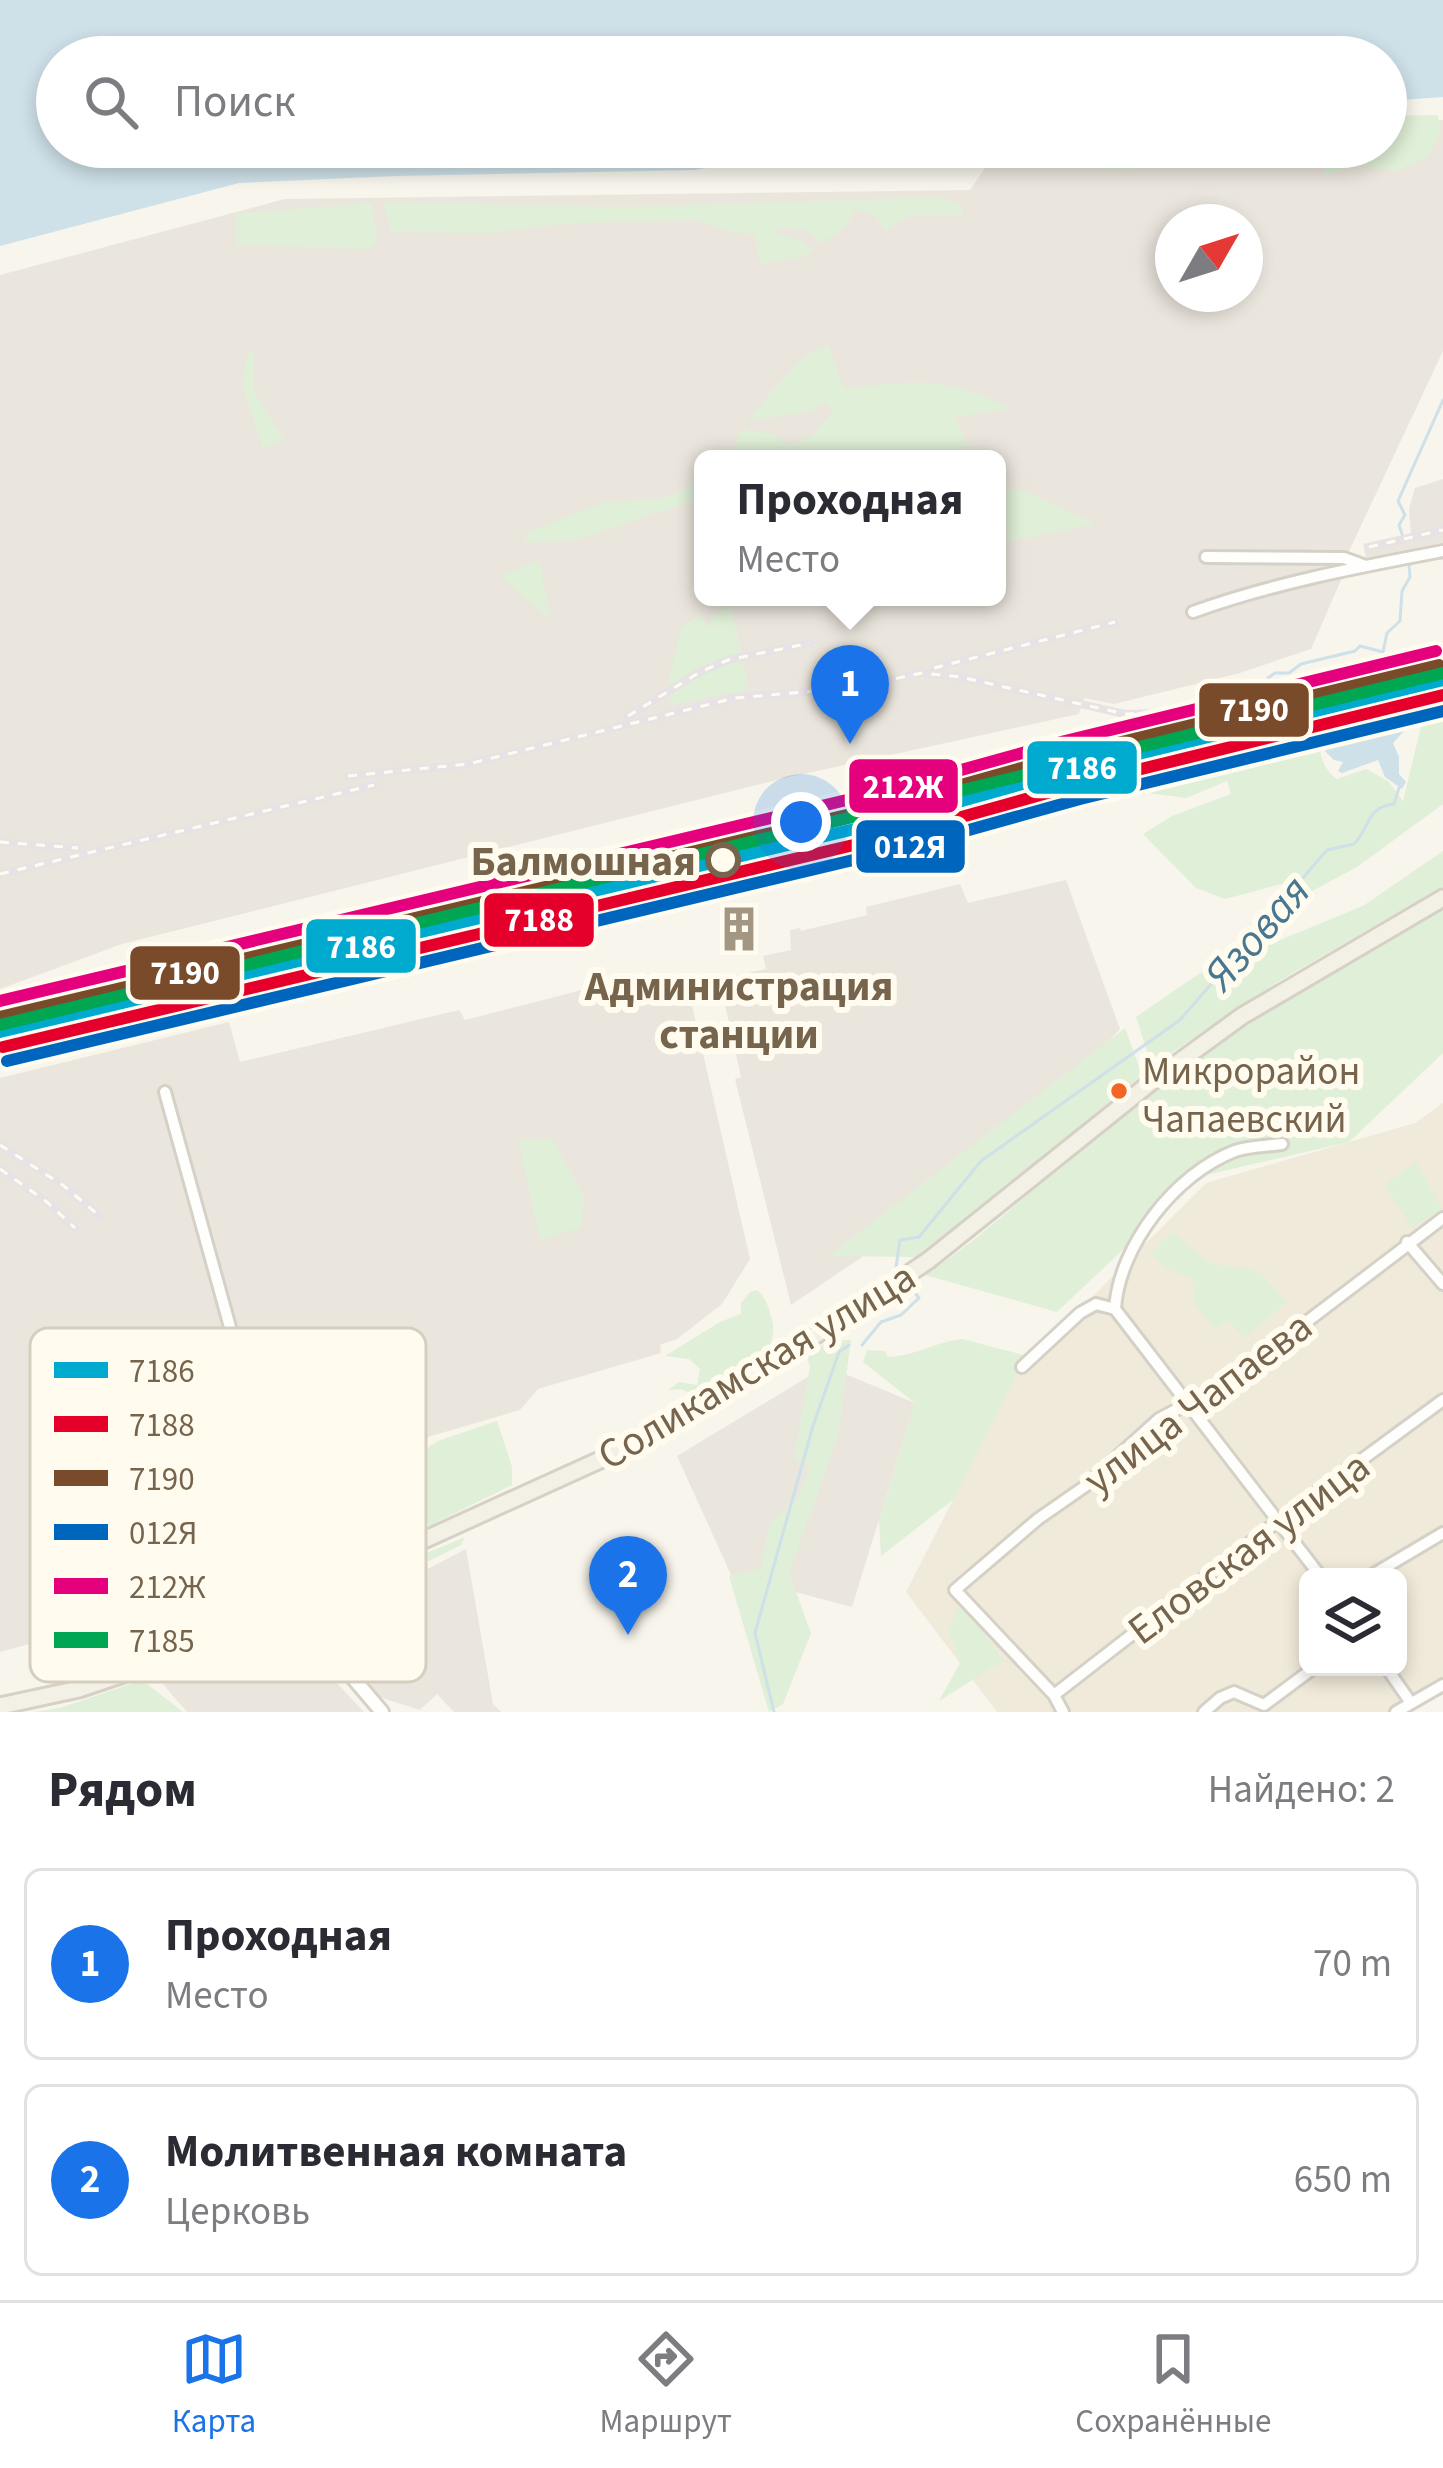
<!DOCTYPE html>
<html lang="ru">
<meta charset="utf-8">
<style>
:root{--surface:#fff;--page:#f7f7f7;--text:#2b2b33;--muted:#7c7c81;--line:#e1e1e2;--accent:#1a73e8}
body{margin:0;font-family:"Source Sans 3",sans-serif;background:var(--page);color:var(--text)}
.controls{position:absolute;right:36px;bottom:36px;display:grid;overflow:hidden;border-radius:18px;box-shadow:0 6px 18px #0003}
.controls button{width:108px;height:108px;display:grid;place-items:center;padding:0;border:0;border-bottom:3px solid var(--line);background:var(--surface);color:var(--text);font:60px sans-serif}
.compass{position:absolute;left:1155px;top:204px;width:108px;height:108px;border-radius:50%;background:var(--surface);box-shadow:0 6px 18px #0003;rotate:51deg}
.you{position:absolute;left:801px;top:822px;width:42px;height:42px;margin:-30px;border:9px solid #fff;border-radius:50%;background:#1a73e8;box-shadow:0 0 0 18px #1a73e833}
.badge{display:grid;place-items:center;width:78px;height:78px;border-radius:50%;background:var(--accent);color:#fff;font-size:39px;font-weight:700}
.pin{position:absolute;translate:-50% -99px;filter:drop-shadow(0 3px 6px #0008)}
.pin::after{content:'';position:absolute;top:63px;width:42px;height:36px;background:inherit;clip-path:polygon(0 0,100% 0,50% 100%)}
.popup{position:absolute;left:694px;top:450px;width:312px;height:156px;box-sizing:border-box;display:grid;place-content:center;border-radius:18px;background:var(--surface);filter:drop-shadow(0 3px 9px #0005);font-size:39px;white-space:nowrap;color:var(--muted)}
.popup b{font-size:45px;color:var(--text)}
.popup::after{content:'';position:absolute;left:50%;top:100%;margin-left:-24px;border:24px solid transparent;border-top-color:var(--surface)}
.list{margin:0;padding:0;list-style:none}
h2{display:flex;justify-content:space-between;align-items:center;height:156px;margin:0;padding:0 48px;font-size:51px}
h2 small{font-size:39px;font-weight:400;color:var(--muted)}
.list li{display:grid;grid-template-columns:78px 1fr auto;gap:36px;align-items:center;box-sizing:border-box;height:192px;margin:0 24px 24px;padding:0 24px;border:3px solid var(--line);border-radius:18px}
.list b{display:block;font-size:45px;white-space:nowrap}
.list p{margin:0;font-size:39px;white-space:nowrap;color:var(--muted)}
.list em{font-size:39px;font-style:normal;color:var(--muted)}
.icon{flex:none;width:66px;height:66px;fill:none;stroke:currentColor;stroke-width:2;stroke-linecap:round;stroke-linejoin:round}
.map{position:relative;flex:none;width:1443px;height:1712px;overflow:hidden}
.search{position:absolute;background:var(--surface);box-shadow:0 6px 18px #0003;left:36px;right:36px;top:36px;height:132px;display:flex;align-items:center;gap:30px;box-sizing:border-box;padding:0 42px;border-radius:66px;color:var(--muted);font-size:45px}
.sheet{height:588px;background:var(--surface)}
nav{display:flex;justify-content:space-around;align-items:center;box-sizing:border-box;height:168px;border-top:3px solid var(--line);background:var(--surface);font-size:33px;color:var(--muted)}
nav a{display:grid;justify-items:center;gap:6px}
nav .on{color:var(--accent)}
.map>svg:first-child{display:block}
.residential{fill:#f0eada;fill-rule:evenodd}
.industrial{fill:#ebe6dd;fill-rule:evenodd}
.green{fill:#e0efd7}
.water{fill:#cee0e8}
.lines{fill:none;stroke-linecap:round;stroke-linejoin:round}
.stream{stroke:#cee0e8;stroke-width:3}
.minor-casing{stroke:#d5d1c7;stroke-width:16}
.tertiary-casing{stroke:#d5d1c7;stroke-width:18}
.primary-casing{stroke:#d6d0c6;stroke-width:21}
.minor{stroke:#fefefc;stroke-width:10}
.tertiary{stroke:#fefefc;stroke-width:12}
.primary{stroke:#f3f1e6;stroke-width:15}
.rail-casing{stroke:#e6e2e5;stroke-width:8}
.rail{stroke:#fffcef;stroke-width:3;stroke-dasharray:9;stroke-linecap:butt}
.rail-1-casing{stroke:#fffcef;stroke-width:21}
.rail-2-casing{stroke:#fffcef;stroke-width:21}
.rail-3-casing{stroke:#fffcef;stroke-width:21}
.rail-4-casing{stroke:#fffcef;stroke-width:21}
.rail-5-casing{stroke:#fffcef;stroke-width:21}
.rail-6-casing{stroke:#fffcef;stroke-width:21}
.rail-1{stroke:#00a9ce;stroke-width:12}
.rail-2{stroke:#e4002b;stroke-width:12}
.rail-3{stroke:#7a4b2a;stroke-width:12}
.rail-4{stroke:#0065bd;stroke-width:12}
.rail-5{stroke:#e5007d;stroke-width:12}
.rail-6{stroke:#00a651;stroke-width:12}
.stop-dot{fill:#fffcef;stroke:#76644c;stroke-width:6}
.bus-dot{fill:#f26522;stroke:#fffcef;stroke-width:4.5}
.labels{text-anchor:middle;stroke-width:12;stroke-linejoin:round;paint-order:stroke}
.bus-label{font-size:39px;fill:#76644c;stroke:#fffcef;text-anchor:start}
.stop-label{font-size:42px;font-weight:bold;fill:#76644c;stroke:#fffcef;text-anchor:end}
.poi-label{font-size:42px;font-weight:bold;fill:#76644c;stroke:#fffcef}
.street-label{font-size:42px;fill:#76644c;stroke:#fffcef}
.water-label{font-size:45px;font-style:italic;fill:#497690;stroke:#fffcef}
.key{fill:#fffcef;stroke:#d6cebe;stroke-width:3}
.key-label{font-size:33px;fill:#76644c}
.line-badge{stroke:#fffcef;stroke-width:4.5}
.badge-label{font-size:33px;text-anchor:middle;font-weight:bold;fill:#fff}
</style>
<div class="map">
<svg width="1443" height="1712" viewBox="0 0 1443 1712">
<rect width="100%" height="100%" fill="#f7f5ec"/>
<path class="residential" d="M 1443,1103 L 1443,1678 L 1398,1705 L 1401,1712 L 997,1712 L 906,1592 L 1019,1370 L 1206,1183 L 1415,1123 ZM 1308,1577 L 1398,1577 L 1398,1667 L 1308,1667 Z"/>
<path class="industrial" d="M 1443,120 L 1443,351 L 1343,564 L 1342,578 L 1311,649 L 1240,673 L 1114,704 L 1084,698 L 1079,714 L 785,778 L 122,944 L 0,989 L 0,275 L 285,199 L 970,190 L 991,159 L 1069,147 L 1386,147 L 1386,124 ZM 1173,222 L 1245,222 L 1245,294 L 1173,294 ZM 703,459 L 997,459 L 997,597 L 703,597 Z
M 1443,479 L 1443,543 L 1366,558 L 1363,544 L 1411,534 L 1409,509 L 1415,488 Z
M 1066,880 L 1120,1029 L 976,1180 L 791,1305 L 735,1079 L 741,1077 L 719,978 L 766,969 L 763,956 L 791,950 L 790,930 L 800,928 L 801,931 L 867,915 L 866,907 L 960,884 L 968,903 Z
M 648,973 L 686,979 L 750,1259 L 722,1304 L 677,1339 L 660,1345 L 661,1353 L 538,1389 L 520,1410 L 280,1480 L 300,1570 L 0,1652 L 0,1078 L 229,1022 L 240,1062 L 459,1010 L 465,1020 Z
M 826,1366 L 915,1403 L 852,1607 L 731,1575 L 677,1456 Z
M 466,1549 L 493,1704 L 501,1712 L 454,1712 L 437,1694 L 420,1710 L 382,1698 L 366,1686 L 341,1650 L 370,1599 Z
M 289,1632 L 364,1712 L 187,1712 L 156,1676 L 219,1648 Z"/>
<path class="green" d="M 1437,115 L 1442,127 L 1429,156 L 1397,171 L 1359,166 L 1325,176 L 1321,147 L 1386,147 L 1386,116 Z
M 760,147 L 813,147 L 827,155 L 815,166 L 751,158 Z
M 923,147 L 1049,147 L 911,158 Z
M 1062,147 L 1205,147 L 1206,152 L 1172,150 L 1131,171 L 1095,168 Z
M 939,197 L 962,206 L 962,215 L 910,216 L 885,231 L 874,214 L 855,210 L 845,227 L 821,244 L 807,230 L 778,227 L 777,233 L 802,241 L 813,250 L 807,256 L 760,264 L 755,234 L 734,232 L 694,220 L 573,223 L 490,233 L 392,232 L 383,202 L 617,207 Z
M 371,203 L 378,241 L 369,249 L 237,245 L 236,214 Z
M 829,346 L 844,389 C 909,381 949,375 1009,409 L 954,417 L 970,449 L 890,454 L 870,459 L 729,459 L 742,429 L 773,434 L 789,446 L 813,435 L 833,411 L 827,402 L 810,411 L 748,421 C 766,400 801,349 829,346 Z
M 254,351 L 253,390 L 284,440 L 263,449 L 243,385 L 246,357 Z
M 700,481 L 697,499 L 577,540 L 525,543 L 529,532 L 604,502 L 666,498 Z
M 997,485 L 1027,492 L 1095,524 L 997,544 Z
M 539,560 L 550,619 L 500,576 Z
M 730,602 L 749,690 L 669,705 L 669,676 L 681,628 L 699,615 L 711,629 L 711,619 Z
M 1443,685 L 1443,804 L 1357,867 L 1299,898 L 1293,881 L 1225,899 L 1196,888 L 1143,834 L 1172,816 L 1231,794 L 1227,781 L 1186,798 L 1116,789 L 1263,733 L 1317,728 C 1320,747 1319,767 1337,779 L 1366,769 L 1388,781 L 1403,801 L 1429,693 Z
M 1443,851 L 1443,887 L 1279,981 L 1152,1066 L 1136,1017 L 1200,973 L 1363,906 Z
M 1443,909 L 1443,1053 L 1349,1142 L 1201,1176 L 1057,1312 L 925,1275 C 1009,1220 1078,1142 1160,1083 C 1249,1017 1347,964 1443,909 Z
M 1125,1028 L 1142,1075 L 950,1233 L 917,1257 L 828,1256 Z
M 518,1139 L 553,1140 L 584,1196 L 581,1228 L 540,1240 Z
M 1416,1162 L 1443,1209 L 1412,1228 L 1384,1185 Z
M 1172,1232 L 1211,1264 L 1258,1270 L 1287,1302 L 1245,1337 L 1227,1321 L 1215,1330 L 1195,1305 L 1192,1279 L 1165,1268 L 1151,1253 Z
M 757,1290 C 766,1298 767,1304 771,1316 C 785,1359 731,1377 699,1397 L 681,1389 L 668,1390 L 679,1382 L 697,1385 L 700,1369 L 689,1359 L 665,1356 L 720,1322 L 741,1314 L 741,1303 L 750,1292 Z
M 962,1339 L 1024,1355 L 1019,1370 L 954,1499 L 881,1556 L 879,1520 L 915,1403 L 863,1362 L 867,1350 L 885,1351 L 888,1357 C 915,1356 935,1342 962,1339 Z
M 851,1340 L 838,1435 L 789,1573 L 811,1633 L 783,1704 L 769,1712 L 729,1576 L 761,1568 L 770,1523 L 797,1499 L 810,1466 L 794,1457 L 810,1367 L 807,1356 L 828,1341 Z
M 497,1421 L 512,1467 L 512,1485 L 429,1526 L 411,1485 L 377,1491 L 376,1481 L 438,1441 Z
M 465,1537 L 461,1545 L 371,1590 L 365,1579 Z
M 338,1596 L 359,1597 L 341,1630 L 329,1624 L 328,1609 Z
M 961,1603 L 1004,1660 L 939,1701 L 960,1663 L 948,1629 Z
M 142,1680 L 183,1712 L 33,1712 L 60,1708 Z"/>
<path class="water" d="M 0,0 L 1443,0 L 1443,97 L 1386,101 L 1386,57 L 57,57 L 57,147 L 756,147 L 734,163 L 695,170 L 396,176 L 239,183 L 0,246 Z
M 813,147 L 923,147 C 896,174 843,163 813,147 Z
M 1378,714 L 1402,714 L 1407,720 L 1406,729 L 1393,743 L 1399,757 L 1399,774 L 1406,782 L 1402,789 L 1385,777 L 1378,760 L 1342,773 L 1338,771 L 1343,762 L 1334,760 L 1324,750 L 1325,727 L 1340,720 L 1348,722 Z"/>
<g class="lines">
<path class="stream" d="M 1402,534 L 1399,525 L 1405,515 L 1398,501 L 1443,400
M 1324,733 L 1287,731 L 1268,678 L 1275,673 L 1289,673 L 1301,664 L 1355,651 L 1360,646 L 1383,652 L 1387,633 L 1400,621 L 1402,591 L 1410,577 L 1409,565
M 900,1274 L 896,1267 L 900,1240 L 919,1237 L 981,1161 L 1180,1020 L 1327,850 L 1354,844 C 1370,828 1366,807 1394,804 L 1399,788
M 862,1345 L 881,1322 L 901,1315 L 919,1298 L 906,1281
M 774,1712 L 755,1633 L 813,1426 L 839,1352 L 849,1345"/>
<g class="minor-casing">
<path id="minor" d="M 1206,557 L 1344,558 L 1363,565
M 1193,612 C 1273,583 1359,567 1443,551
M 165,1092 L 304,1595
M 1407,1242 L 1443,1284
M 1115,1309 L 1321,1577
M 1115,1309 C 1119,1246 1175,1174 1235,1151 C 1249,1146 1267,1146 1282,1144
M 1022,1367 L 1080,1313 L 1096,1304 L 1115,1309
M 1369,1577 L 1443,1533
M 1386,1667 L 1411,1703
M 1054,1695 L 1277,1522 L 1443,1400
M 1063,1712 L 1054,1695 L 955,1590 L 1038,1519 L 1084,1487 L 1159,1419 L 1225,1384 L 1443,1218
M 1204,1712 L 1220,1698 L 1234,1692 L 1264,1705 L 1315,1667
M 1396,1712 L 1443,1685"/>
</g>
<g class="tertiary-casing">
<path id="tertiary" d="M 304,1595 L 342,1665 L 382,1712"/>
</g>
<g class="primary-casing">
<path id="primary" d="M 0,1706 L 79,1689 L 144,1667 L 655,1435 L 848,1315 L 929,1260 L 1150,1083 L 1242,1016 L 1443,898"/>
</g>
<use href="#minor" class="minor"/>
<use href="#tertiary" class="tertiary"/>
<use href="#primary" class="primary"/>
<g class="rail-casing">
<path id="rail" d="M 1369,547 L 1443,530
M 934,668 L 1115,622
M 1262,701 L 1443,658
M 628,716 L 700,672 L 728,660 L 810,643
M 348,776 L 468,764 L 735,698 L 851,688 L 922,673 L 960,677 L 1125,714 L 1188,712 L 1277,697
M 931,837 L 1047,805 L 1185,750
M 0,842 L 78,848
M 0,874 L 374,785
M 0,1145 L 64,1186 L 101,1217
M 0,1169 L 47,1202 L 75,1228"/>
</g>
<use href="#rail" class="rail"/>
<g class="rail-1-casing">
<path id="rail-1" d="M 0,1032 L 901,818 L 1072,770 L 1443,680"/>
</g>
<g class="rail-2-casing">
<path id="rail-2" d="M 3,1047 L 904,833 L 1076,785 L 1443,695"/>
</g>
<g class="rail-3-casing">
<path id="rail-3" d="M 0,1017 L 897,803 L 1068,755 L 1439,665"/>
</g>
<g class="rail-4-casing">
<path id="rail-4" d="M 7,1061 L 908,847 L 1080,799 L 1443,711"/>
</g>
<g class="rail-5-casing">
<path id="rail-5" d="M 0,1001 L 893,789 L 1065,741 L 1436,651"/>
</g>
<g class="rail-6-casing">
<path id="rail-6" d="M 0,1025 L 1443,673"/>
</g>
<use href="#rail-1" class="rail-1"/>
<use href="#rail-2" class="rail-2"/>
<use href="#rail-3" class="rail-3"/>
<use href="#rail-4" class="rail-4"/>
<use href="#rail-5" class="rail-5"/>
<use href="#rail-6" class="rail-6"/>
</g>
<defs>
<g id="building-bare" transform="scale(3.6)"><path d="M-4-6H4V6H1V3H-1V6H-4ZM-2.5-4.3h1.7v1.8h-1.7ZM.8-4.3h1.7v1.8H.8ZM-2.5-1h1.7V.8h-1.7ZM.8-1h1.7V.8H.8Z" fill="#a39784" stroke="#fffcef" stroke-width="2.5" paint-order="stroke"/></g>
</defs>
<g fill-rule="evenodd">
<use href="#building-bare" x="739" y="929"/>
</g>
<circle class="stop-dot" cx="723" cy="860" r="15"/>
<circle class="bus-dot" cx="1119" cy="1091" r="10"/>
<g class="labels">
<g class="bus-label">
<text x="1142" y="1084">Микрорайон<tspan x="1142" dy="48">Чапаевский</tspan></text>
</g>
<g class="stop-label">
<text x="696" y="875">Балмошная</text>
</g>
<g class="poi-label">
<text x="739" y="1000">Администрация<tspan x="739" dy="48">станции</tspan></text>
</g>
<g class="street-label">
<text transform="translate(756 1365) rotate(-31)" y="15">Соликамская улица</text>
<text transform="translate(1197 1402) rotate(-37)" y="15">улица Чапаева</text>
<text transform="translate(1248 1547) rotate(-37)" y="15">Еловская улица</text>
</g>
<g class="water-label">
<text transform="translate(1256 932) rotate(-49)" y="16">Язовая</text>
</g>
</g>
<rect x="30" y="1328" width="396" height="354" rx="18" class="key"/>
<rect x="54" y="1362" width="54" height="16" fill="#00a9ce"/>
<rect x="54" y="1416" width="54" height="16" fill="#e4002b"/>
<rect x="54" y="1470" width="54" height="16" fill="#7a4b2a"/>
<rect x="54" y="1524" width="54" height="16" fill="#0065bd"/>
<rect x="54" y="1578" width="54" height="16" fill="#e5007d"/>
<rect x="54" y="1632" width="54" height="16" fill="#00a651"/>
<g class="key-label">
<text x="129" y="1382">7186</text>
<text x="129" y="1436">7188</text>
<text x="129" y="1490">7190</text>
<text x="129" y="1544">012Я</text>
<text x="129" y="1598">212Ж</text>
<text x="129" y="1652">7185</text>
</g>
<g class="line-badge">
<rect x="1197" y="681" width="114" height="58" rx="12" fill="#7a4b2a"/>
<rect x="1025" y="739" width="114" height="57" rx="12" fill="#00a9ce"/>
<rect x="847" y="757" width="113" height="58" rx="12" fill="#e5007d"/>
<rect x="854" y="818" width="113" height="57" rx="12" fill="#0065bd"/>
<rect x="482" y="891" width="114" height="58" rx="12" fill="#e4002b"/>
<rect x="304" y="917" width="114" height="58" rx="12" fill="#00a9ce"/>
<rect x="128" y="944" width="114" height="58" rx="12" fill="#7a4b2a"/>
</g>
<g class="badge-label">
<text x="1254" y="721">7190</text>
<text x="1082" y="779">7186</text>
<text x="903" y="798">212Ж</text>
<text x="910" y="858">012Я</text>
<text x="539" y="931">7188</text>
<text x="361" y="958">7186</text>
<text x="185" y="984">7190</text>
</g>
</svg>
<div class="controls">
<button><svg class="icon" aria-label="layers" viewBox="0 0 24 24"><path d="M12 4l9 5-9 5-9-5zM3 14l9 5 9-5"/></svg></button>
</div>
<svg class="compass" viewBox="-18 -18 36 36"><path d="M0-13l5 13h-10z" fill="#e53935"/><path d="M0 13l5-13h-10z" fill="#7c7c81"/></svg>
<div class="you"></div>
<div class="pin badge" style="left:850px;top:744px">1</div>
<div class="popup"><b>Проходная</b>Место</div>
<div class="pin badge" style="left:628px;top:1635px">2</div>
<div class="search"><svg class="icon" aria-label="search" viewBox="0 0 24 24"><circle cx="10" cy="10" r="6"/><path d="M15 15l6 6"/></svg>Поиск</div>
</div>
<section class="sheet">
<h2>Рядом<small>Найдено: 2</small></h2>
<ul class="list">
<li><span class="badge">1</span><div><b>Проходная</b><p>Место</p></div><em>70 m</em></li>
<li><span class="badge">2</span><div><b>Молитвенная комната</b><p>Церковь</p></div><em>650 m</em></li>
</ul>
</section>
<nav>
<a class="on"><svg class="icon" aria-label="map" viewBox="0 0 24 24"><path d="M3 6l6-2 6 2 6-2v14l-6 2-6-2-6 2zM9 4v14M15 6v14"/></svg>Карта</a>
<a><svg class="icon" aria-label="directions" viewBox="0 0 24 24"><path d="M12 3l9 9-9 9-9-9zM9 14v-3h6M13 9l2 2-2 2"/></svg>Маршрут</a>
<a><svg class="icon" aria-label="saved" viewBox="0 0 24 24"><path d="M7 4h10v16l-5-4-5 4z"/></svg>Сохранённые</a>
</nav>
